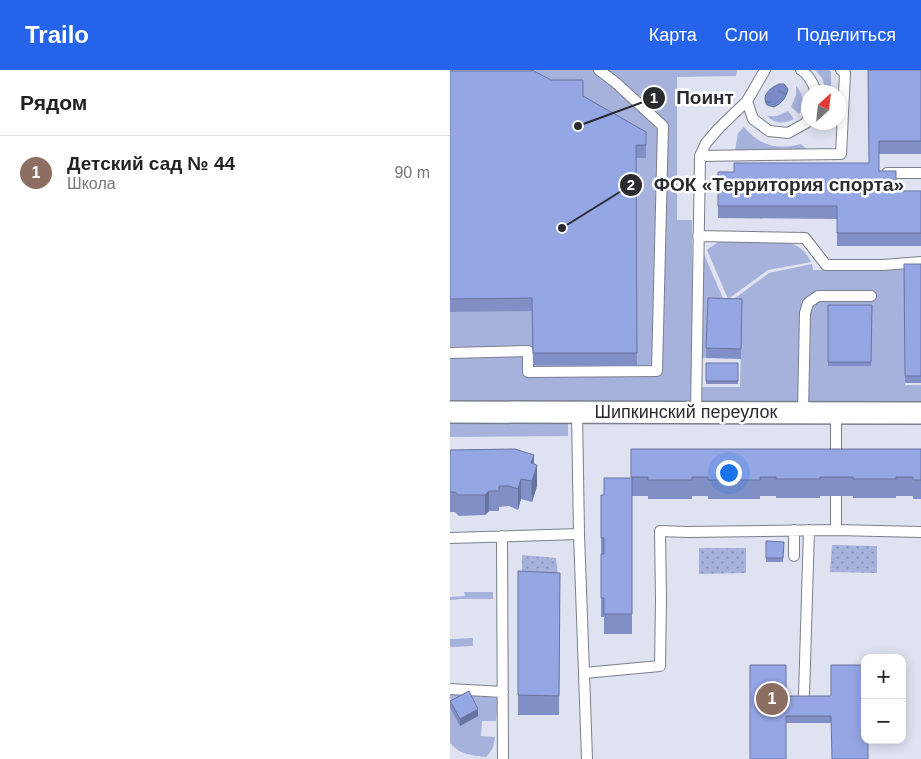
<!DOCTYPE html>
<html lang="ru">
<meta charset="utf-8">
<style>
:root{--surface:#fff;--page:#f2f2f2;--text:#222;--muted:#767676;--line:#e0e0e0;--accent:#2563eb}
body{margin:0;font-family:Helvetica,sans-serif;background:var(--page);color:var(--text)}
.controls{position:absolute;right:15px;bottom:15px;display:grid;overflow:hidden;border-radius:10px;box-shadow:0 2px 12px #0003}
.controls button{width:45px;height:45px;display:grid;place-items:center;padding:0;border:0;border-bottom:1px solid var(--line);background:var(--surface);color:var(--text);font:25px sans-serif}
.compass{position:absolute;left:351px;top:15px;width:45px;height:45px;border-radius:50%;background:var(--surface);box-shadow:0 2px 12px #0003;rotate:27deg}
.you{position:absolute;left:278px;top:402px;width:18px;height:18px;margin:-12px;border:4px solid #fff;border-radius:50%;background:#1a73e8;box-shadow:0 0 0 8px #1a73e833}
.badge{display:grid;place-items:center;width:32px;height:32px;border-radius:50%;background:var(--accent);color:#fff;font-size:16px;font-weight:700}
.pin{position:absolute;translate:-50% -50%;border:2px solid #fff;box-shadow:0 1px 5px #0006}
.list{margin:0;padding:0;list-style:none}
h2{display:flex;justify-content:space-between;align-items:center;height:65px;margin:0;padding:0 20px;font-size:21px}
h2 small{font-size:16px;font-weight:400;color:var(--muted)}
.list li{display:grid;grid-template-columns:32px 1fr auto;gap:15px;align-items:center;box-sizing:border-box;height:75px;padding:0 20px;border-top:1px solid var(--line)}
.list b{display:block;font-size:19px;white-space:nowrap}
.list p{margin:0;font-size:16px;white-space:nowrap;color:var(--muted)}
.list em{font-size:16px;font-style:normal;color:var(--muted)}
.map{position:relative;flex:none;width:471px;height:689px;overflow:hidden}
header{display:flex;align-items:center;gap:30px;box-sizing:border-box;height:70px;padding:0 25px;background:var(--accent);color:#fff}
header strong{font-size:24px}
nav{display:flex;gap:28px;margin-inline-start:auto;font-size:18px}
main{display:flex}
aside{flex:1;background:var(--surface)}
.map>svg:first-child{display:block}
.grass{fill:#a6b2db}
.park{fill:url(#park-dots)}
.water{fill:url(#water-ripples);stroke:#636e9b}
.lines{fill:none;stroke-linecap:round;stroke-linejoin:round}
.service-casing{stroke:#7b7f8c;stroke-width:12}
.minor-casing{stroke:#7b7f8c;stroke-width:24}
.service{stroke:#fff;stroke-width:10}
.minor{stroke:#fff;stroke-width:21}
.wall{fill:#808fc5}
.shaded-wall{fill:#6874a0}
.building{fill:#95a6e5;stroke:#6874a0}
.labels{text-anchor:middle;stroke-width:5;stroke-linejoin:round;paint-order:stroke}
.street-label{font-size:18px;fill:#2a2c31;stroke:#fff}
.leader{fill:none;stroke:#2a2c31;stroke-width:2}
.callout-dot{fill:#2a2c31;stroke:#fff;stroke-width:2}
.mark-label{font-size:15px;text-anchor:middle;font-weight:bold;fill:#fff}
.callout-label{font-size:19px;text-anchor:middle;font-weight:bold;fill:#2a2c31;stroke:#fff;stroke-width:5;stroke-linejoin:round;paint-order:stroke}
</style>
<header>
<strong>Trailo</strong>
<nav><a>Карта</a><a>Слои</a><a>Поделиться</a></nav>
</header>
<main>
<aside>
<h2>Рядом<small></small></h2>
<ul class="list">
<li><span class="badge" style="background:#8d6e63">1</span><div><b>Детский сад № 44</b><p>Школа</p></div><em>90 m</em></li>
</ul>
</aside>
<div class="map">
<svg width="471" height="689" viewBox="0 0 471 689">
<defs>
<pattern id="park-dots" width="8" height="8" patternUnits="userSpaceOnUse" patternTransform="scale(1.25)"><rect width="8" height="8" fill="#a6b2db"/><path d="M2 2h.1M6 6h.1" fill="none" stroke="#8791b2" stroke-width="1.8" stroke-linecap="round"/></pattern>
<pattern id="water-ripples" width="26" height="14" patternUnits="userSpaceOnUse" patternTransform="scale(1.25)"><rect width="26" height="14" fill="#7b8bc8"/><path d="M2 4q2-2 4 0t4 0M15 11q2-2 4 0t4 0" fill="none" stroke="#6572a3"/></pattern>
</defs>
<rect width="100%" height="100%" fill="#dfe3f1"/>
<path class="grass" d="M 0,0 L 287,0 L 286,6 L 227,7 L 227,150 L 242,150 L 242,333 L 0,333 Z
M 365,0 L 379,0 L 381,2 L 381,22 L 377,22 L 372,8 Z
M 346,16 C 354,25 355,34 349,44 L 341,37 L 346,25 Z
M 338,41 L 344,49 C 334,54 325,54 317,46 L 327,46 Z
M 294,57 C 310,76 327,80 351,74 L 359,81 L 285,81 L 288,63 Z
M 269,172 C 288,172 328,168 345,175 C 352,178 358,185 361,192 L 318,200 L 278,229 L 257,180 L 259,178 Z
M 254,184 L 275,233 L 256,288 L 251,288 L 252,193 Z
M 362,194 L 363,200 L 454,199 L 455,315 L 471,315 L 471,332 L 252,332 L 251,317 L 290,317 L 292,239 L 281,231 L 319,203 Z
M 0,351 L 118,351 L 118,366 L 0,367 Z
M 14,522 L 43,522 L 43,529 L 11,529 L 0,530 L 0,527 L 15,526 Z
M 23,568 L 23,576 L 0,577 L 0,569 Z
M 0,623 L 48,628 L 46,651 L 32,651 L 31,666 L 45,667 C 44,676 42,681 36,687 C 21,685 10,685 0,673 Z"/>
<path class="park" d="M 382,475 L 427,476 L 427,503 L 380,502 Z
M 249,478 L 296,478 L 296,503 L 249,504 Z
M 72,485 L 106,488 L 108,507 L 72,502 Z"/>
<path class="water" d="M 329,14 L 334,14 L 338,19 C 336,28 332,33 324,37 L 317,35 C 311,25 320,18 329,14 Z"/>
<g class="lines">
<g class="service-casing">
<path id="service" d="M 351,0 C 357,3 365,15 365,22
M 297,31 L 303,49 L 319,61 L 338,63 L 356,53 L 358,49
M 250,86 L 391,84 L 395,3 L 391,0
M 437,103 L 471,103
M 248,166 L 355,168 L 376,195 L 433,195 L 471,192
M 0,283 L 78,281 L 78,302 L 207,301 L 213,56 L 165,12 L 149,0
M 127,342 L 129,464 L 134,603 L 210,596 L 211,530 L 210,461 L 237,462 L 386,460 L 471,462
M 246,342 L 250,86 L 256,73 L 269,58 L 297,31 L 315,0
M 353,342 L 355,243 L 358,233 L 368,226 L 421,226
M 386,343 L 386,392
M 386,426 L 386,460
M 52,466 L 53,689
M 0,468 L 129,464
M 344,486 L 344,460
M 134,603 L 137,689
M 0,619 L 53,622
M 354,625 L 359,460"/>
</g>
<g class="minor-casing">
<path id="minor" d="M 0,342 L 471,343"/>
</g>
<use href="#service" class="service"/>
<use href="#minor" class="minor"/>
</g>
<path class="wall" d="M 418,0 L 471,0 L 471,84 L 429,84 L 429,101 L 446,121 L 471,121 L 471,176 L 387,176 L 387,149 L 268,148 L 268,102 L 284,102 L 419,93 Z
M 0,1 L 133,26 L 196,62 L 196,88 L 186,88 L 187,296 L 83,295 L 82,241 L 0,242 Z
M 454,194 L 471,194 L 471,313 L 455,313 Z
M 258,228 L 292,229 L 291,289 L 256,288 Z
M 378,235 L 422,235 L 421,296 L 378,296 Z
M 256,293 L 288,293 L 288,314 L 256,314 Z
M 181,379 L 471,379 L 471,429 L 463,429 L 463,426 L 446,426 L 446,428 L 403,428 L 403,426 L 370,426 L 370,428 L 326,428 L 326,426 L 310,426 L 310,429 L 258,429 L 258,426 L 242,426 L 242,429 L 198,429 L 198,426 L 182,426 L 182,564 L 154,564 L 154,547 L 151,547 L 151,425 L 154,425 L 181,408 Z
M 0,380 L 84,394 L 87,416 L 82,432 L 71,429 L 68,440 L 59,436 L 49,437 L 49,441 L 39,441 L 35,445 L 9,446 L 5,442 L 0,442 Z
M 316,471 L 334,472 L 333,492 L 316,492 Z
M 68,501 L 110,503 L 109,645 L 68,645 Z
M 336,626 L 381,626 L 381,653 L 336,653 Z
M 0,631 L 28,646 L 10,656 L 0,638 Z"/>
<path class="shaded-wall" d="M 84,385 L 84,405 L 87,395 L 87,416 L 82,432 L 81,393 Z
M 71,409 L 71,429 L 68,440 L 68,419 Z
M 39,421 L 39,441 L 35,445 L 35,425 Z
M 28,639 L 28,646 L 10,656 L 10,649 Z"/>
<path class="building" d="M 82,0 L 101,10 L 133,10 L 133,26 L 196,62 L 196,75 L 186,75 L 187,283 L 83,283 L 82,228 L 0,229 L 0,1 L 82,1 Z
M 418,0 L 471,0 L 471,71 L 429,71 L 429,101 L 446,101 L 446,121 L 471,121 L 471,163 L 387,163 L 387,136 L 268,136 L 268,102 L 284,102 L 284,93 L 419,93 Z
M 454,194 L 471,194 L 471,306 L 455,306 Z
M 258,228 L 292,229 L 291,279 L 256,278 Z
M 378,235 L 422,235 L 421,292 L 378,292 Z
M 256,293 L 288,293 L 288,311 L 256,311 Z
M 65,379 L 84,385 L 81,393 L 87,395 L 82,411 L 71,409 L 68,419 L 59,416 L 49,416 L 49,421 L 39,421 L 35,425 L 9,425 L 5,422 L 0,422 L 0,380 Z
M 181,379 L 471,379 L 471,410 L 463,410 L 463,407 L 446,407 L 446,409 L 403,409 L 403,407 L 370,407 L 370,409 L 326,409 L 326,407 L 310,407 L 310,410 L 258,410 L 258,407 L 242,407 L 242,410 L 198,410 L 198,407 L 181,407 Z
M 154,408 L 182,408 L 182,544 L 154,544 L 154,528 L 151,528 L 151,484 L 154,484 L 154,468 L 151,468 L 151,425 L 154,425 Z
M 316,471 L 334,472 L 333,488 L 316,488 Z
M 68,501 L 110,503 L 109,626 L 68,625 Z
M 300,595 L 336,595 L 336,626 L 381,626 L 381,595 L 415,595 L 415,670 L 418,670 L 418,689 L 382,689 L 381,646 L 336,646 L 336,689 L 300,689 Z
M 19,621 L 28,639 L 10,649 L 0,631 Z"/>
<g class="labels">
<g class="street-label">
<text x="236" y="348">Шипкинский переулок</text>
</g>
</g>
<path class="leader" d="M128 56L204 28M112 158L181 115"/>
<g class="callout-dot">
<circle cx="128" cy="56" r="5"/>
<circle cx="112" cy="158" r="5"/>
<circle cx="204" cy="28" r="12"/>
<circle cx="181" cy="115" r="12"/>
</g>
<g class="mark-label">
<text x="204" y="33">1</text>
<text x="181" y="120">2</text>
</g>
<g class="callout-label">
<text x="255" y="34">Поинт</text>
<text x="329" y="121">ФОК «Территория спорта»</text>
</g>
</svg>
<div class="controls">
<button>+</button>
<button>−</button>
</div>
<svg class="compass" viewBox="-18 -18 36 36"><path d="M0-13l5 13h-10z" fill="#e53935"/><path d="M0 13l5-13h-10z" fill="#767676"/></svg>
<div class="you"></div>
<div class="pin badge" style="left:322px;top:629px;background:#8d6e63">1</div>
</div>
</main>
